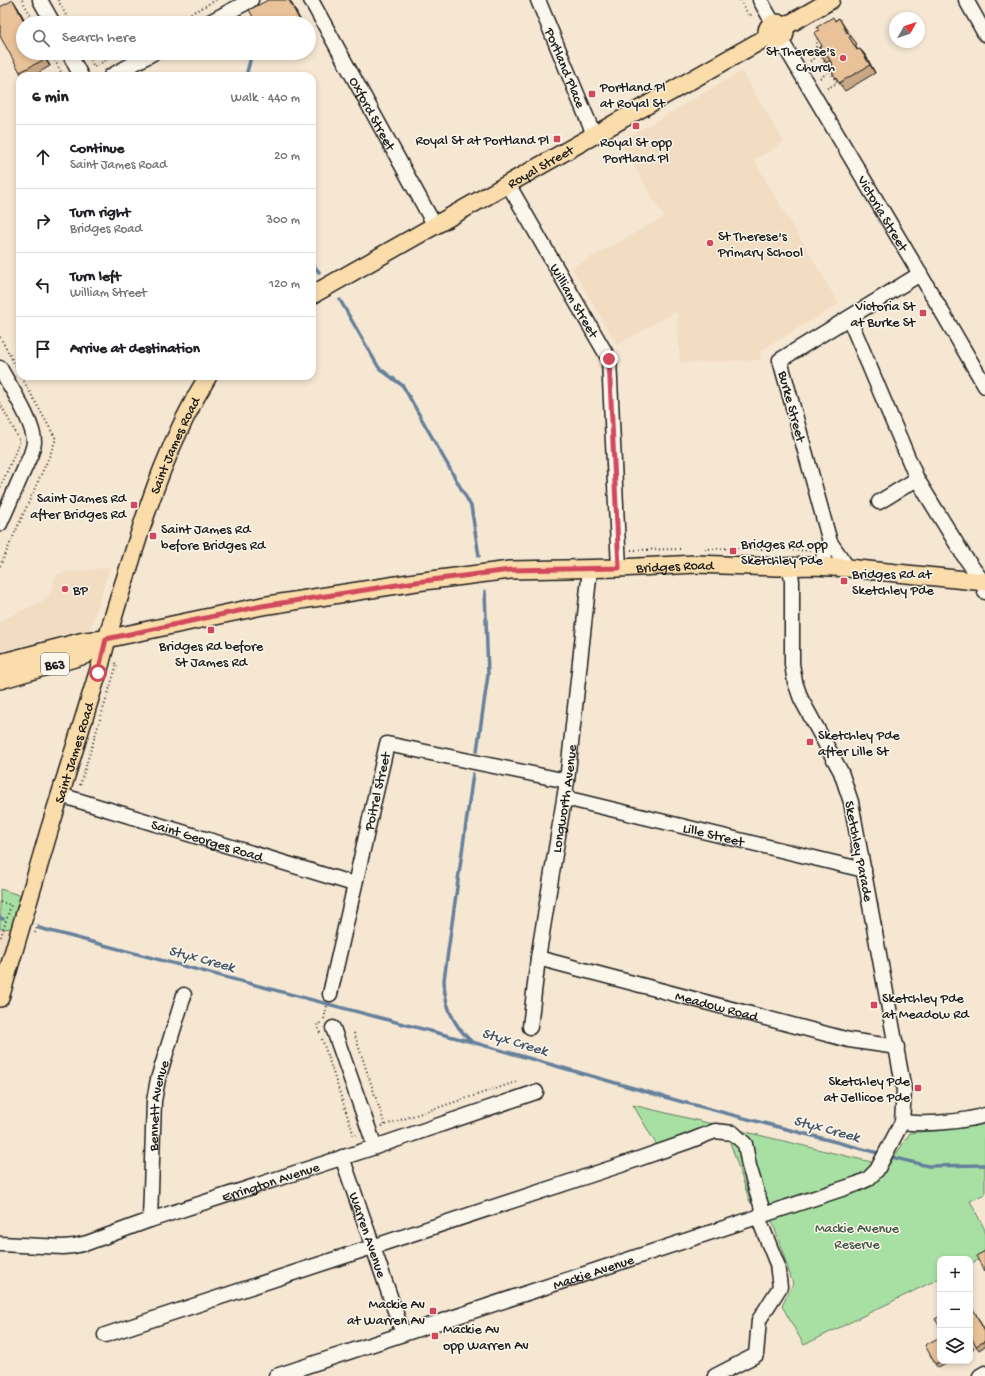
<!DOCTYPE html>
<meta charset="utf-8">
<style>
:root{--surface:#fff;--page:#f6f6f6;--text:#202124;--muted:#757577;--line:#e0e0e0}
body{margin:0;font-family:"Gochi Hand",sans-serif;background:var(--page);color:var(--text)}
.controls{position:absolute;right:12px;bottom:12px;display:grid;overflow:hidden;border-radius:8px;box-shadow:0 2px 6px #0003}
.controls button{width:36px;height:36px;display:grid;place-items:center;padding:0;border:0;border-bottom:1px solid var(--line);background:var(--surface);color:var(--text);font:20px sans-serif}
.compass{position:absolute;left:889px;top:12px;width:36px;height:36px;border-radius:50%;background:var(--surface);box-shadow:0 2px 6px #0003;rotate:50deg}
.stop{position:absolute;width:12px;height:12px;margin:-9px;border:3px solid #d1495b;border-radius:50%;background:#fff}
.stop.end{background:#d1495b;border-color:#fff;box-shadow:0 1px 4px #0008}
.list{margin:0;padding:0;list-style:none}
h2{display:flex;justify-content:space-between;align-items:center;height:52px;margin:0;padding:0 16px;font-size:17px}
h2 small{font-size:13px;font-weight:400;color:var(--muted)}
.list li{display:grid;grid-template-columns:26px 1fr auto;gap:12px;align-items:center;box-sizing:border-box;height:64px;padding:0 16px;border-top:1px solid var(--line)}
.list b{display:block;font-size:15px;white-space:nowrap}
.list p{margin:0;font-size:13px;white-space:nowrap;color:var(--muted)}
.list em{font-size:13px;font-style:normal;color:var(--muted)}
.icon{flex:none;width:22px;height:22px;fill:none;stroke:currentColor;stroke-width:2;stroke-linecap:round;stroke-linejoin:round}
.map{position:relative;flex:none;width:985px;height:1376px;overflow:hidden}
.search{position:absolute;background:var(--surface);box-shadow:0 2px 6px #0003;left:16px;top:16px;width:300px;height:44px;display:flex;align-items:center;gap:10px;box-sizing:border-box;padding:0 14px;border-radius:22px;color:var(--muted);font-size:15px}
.panel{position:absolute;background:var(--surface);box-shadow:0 2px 6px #0003;left:16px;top:72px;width:300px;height:308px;border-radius:12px}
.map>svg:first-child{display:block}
.built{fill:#f2dcc2}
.green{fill:#a8e0a4;stroke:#627e60}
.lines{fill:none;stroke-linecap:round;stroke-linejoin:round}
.stream{stroke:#65809b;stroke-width:3.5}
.minor-casing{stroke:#1c1c1c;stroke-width:17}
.major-casing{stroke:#1c1c1c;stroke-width:20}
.path{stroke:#1c1c1c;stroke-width:2;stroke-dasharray:1 3;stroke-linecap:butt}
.minor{stroke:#fbf7ec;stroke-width:14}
.major{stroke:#faddab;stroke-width:17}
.wall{fill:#c8a784;stroke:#1c1c1c}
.shaded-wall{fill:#a3886b;stroke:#1c1c1c}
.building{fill:#e9c299;stroke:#1c1c1c}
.route{stroke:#d1495b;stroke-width:5}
.poi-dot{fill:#d1495b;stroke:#fbf7ec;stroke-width:1.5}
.labels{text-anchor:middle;stroke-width:3;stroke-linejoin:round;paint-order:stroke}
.shield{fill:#fbf7ec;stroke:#5f5e5a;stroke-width:1}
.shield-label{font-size:13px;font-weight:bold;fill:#1c1c1c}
.poi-label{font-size:14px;fill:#1c1c1c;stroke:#fbf7ec;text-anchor:start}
.street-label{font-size:14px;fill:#1c1c1c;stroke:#fbf7ec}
.park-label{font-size:14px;fill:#465745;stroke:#fbf7ec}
.water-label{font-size:15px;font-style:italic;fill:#465666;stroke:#fbf7ec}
</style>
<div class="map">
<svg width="985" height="1376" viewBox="0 0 985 1376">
<rect width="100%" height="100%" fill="#f6e7d3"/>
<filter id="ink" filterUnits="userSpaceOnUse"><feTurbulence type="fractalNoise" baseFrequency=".025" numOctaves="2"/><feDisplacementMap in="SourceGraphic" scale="8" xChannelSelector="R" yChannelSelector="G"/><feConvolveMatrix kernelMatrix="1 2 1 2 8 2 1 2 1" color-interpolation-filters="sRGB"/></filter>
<g filter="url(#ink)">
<path class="built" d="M 742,71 L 784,142 L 754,160 L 839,304 L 760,351 L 761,360 L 680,363 L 677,311 L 617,345 L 572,268 L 664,217 L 620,142 Z
M 110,567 L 90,629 L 0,651 L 0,621 L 48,598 L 57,574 Z
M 0,924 L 21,928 L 0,998 Z"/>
<path class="green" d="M 0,889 L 29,898 L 21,928 L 0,929 Z
M 633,1105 L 888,1166 L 910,1133 L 981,1125 L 985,1123 L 985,1194 L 970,1201 L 985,1230 L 985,1256 L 970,1264 L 970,1259 L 940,1259 L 940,1278 L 804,1345 L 782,1306 L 793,1284 L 773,1223 L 750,1202 L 728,1136 L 662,1154 Z"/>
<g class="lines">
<path class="stream" d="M 246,76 L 252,53
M 312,264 L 319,272
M 340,300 L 379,368 L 403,386 L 471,506 L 479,556
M 477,751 L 488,675 L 485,591
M 0,918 L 3,919
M 39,928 L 472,1042 L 679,1101 L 882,1154
M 471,1041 C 453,1025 444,1004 444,980 L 473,774
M 888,1156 L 928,1166 L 985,1165"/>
<g class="minor-casing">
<g id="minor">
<path d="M 40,0 L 53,23"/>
<path id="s1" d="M 311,0 L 435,226"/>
<path id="s2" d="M 538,0 L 594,135"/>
<path d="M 760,0 L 773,23"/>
<path d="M 966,0 L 985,34"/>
<path d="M 208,23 L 251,0"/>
<path id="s3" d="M 781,40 L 920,274 L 985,386"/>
<path d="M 69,53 L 81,76"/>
<path d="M 111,76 L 153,53"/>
<path id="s4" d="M 508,184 L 609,359 L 619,568"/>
<path d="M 849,318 L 917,479 L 964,556 L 983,582 L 985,592"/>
<path d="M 0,368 C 10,387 34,422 34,442 C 34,446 32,450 31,454 L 0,524"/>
<path d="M 879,502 L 917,479"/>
<path d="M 819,567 L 830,542"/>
<path d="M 848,568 L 830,542 L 780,360 L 920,274"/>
<path id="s5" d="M 60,795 L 354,884"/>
<path id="s6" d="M 565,798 L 864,870"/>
<path id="s7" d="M 538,958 L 849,1040 L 897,1047"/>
<path id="s8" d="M 330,994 L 387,744 L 567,781"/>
<path id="s9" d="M 530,1027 L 538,958 L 567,781 L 590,569"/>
<path d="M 333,1028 L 375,1147"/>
<path d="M 902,1122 C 924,1125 964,1122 985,1115"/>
<path id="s10" d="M 342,1157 L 403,1334"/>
<path id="s11" d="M 150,1220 L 154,1101 L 158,1079 L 184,995"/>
<path id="s12" d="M 0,1244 L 63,1247 L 74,1246 L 87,1243 L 150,1220 L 375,1147 L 536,1092"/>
<path d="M 105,1335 L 618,1166 L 687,1142 L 715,1131 L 733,1133 L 745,1144 L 749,1166 L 764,1215"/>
<path id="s13" d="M 276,1376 L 857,1184 L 868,1179 L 877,1170 L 902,1122 L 904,1090 L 851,802 L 841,772 L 801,699 L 795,682 L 792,664 L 792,581 L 790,567"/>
<path d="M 715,1376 L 756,1355 L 759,1320 L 780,1287 L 777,1264 L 758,1217"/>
<path d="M 980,1376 L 985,1373"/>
</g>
</g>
<g class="major-casing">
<g id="major">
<circle cx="776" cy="32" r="9"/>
<path d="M 784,27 L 831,0"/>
<path id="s14" d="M 312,295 L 769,36"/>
<path id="s15" d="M 0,663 L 84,641 L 106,639 L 262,606 L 416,582 L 510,570 L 619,568 L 696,564 L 778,567 L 814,566 L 848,568 L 985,582"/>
<path d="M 0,680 L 85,655 L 106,639"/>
<path id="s16" d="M 0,998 L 49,831 L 100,666 C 108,633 118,600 129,567 C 149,501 172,435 208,376"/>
</g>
</g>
<path class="path" d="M 22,0 L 35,23
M 58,0 L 70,23
M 740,0 L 749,16 L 752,14
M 173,23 L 216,0
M 816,47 L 837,83 L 826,89
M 51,53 L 63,76
M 87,53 L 94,67 L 119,53
M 810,61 L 813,60 L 818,38
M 820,78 L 830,71
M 0,337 L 20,374
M 0,403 L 20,441 L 0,488
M 705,549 L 738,548 L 812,551
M 631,550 L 682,549
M 0,566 L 49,457 L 56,439 L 21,376
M 80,785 L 117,664 L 115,663
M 0,902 L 11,905 L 0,940
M 35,933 L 39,922
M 324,1019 L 327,1006
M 320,1033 L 317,1024 L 321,1023
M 354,1033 L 385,1125
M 322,1039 L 354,1136 L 357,1135
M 382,1126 L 516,1082"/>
<use href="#minor" class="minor"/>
<use href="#major" class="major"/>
</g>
<path class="wall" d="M 13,0 L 18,8 L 50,66 L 33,76 L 22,76 L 20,72 Z
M 839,18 L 848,32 L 857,44 L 855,45 L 858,50 L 860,49 L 866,56 L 875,73 L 845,91 L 839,83 L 833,65 L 830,61 L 826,63 L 821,55 L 822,46 L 819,30 Z
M 970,1303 L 985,1331 L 985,1346 L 979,1350 L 976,1346 Z
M 970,1342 L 974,1348 L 970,1350 Z
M 940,1361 L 952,1361 L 938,1368 L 935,1364 Z"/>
<path class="shaded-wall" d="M 13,0 L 18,8 L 26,23 L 25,23 Z
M 289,0 L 290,0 L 302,23 L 301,23 Z
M 860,49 L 866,56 L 875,73 Z
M 42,53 L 43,53 L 50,66 L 45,59 Z"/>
<path class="building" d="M 13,0 L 25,23 L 23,23 L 23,53 L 42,53 L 45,59 L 20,72 L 0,36 L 0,7 Z
M 268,0 L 289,0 L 301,23 L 257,23 L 249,10 Z
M 833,17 L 835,21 L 839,18 L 847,33 L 848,32 L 851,36 L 849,37 L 857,50 L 860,49 L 870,65 L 839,83 L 829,67 L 833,65 L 825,52 L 821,55 L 817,49 L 822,46 L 814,33 L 819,30 L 817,27 Z
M 985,1251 L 985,1272 L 976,1256 Z
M 970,1303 L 985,1332 L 985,1341 L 976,1346 L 970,1335 Z
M 940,1316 L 940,1327 L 935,1319 Z
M 940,1337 L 940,1361 L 941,1361 L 935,1364 L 925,1345 Z"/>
</g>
<g class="lines" filter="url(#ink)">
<path class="route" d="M 98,673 L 106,639 L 262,606 L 416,582 L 510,570 L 619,568 L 609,359"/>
</g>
<g class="poi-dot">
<circle cx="843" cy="58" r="4"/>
<rect x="588" y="90" width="8" height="8" rx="2"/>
<rect x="632" y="122" width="8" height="8" rx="2"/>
<rect x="553" y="135" width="8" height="8" rx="2"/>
<circle cx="710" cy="243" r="4"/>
<rect x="919" y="309" width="8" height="8" rx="2"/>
<rect x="130" y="501" width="8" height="8" rx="2"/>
<rect x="149" y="532" width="8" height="8" rx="2"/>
<rect x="729" y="547" width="8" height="8" rx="2"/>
<rect x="840" y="577" width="8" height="8" rx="2"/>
<circle cx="65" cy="589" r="4"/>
<rect x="207" y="626" width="8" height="8" rx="2"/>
<rect x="806" y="738" width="8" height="8" rx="2"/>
<rect x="870" y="1001" width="8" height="8" rx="2"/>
<rect x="914" y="1084" width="8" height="8" rx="2"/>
<rect x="429" y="1307" width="8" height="8" rx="2"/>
<rect x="431" y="1332" width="8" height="8" rx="2"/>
</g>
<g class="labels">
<rect class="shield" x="41" y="653" width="28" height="22" rx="3"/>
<g class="shield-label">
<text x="55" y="669">B63</text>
</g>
<g class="poi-label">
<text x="835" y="55" text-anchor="end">St Therese's<tspan x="835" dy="16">Church</tspan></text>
<text x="600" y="91">Portland Pl<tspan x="600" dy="16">at Royal St</tspan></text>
<text x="549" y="144" text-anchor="end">Royal St at Portland Pl</text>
<text x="636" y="146" text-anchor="middle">Royal St opp<tspan x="636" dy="16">Portland Pl</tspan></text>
<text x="718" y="240">St Therese's<tspan x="718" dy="16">Primary School</tspan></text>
<text x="915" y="310" text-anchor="end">Victoria St<tspan x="915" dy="16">at Burke St</tspan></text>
<text x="126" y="502" text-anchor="end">Saint James Rd<tspan x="126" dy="16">after Bridges Rd</tspan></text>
<text x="161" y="533">Saint James Rd<tspan x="161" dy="16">before Bridges Rd</tspan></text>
<text x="741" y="548">Bridges Rd opp<tspan x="741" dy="16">Sketchley Pde</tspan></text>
<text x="852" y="578">Bridges Rd at<tspan x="852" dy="16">Sketchley Pde</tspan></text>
<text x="73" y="594">BP</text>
<text x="211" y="650" text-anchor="middle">Bridges Rd before<tspan x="211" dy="16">St James Rd</tspan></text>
<text x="818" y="739">Sketchley Pde<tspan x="818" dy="16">after Lille St</tspan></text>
<text x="882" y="1002">Sketchley Pde<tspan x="882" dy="16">at Meadow Rd</tspan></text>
<text x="910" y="1085" text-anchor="end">Sketchley Pde<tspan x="910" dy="16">at Jellicoe Pde</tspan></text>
<text x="425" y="1308" text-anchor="end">Mackie Av<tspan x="425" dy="16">at Warren Av</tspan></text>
<text x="443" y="1333">Mackie Av<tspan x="443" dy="16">opp Warren Av</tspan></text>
</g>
<g class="street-label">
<text dy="5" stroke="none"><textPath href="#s2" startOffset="73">Portland Place</textPath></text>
<text dy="5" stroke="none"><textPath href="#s1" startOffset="129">Oxford Street</textPath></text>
<text dy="5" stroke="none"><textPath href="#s14" startOffset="262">Royal Street</textPath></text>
<text dy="5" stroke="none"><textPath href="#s3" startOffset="201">Victoria Street</textPath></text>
<text dy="5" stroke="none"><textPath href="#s4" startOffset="134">William Street</textPath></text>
<text transform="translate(793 406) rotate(75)" y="5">Burke Street</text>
<text dy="5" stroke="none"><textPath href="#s16" startOffset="580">Saint James Road</textPath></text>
<text dy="5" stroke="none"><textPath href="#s15" startOffset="684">Bridges Road</textPath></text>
<text dy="5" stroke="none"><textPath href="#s16" startOffset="256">Saint James Road</textPath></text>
<text dy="5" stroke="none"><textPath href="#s8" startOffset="208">Poitrel Street</textPath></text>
<text dy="5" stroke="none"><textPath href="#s9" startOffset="231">Longworth Avenue</textPath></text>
<text dy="5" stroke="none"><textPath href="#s6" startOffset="153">Lille Street</textPath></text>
<text dy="5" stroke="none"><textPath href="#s5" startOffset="154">Saint Georges Road</textPath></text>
<text transform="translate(860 851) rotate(79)" y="5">Sketchley Parade</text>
<text dy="5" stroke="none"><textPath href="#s7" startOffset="185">Meadow Road</textPath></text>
<text dy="5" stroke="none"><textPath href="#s11" startOffset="115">Bennett Avenue</textPath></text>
<text dy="5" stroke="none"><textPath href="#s12" startOffset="281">Errington Avenue</textPath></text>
<text dy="5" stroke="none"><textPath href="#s10" startOffset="82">Warren Avenue</textPath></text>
<text dy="5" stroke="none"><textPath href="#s13" startOffset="334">Mackie Avenue</textPath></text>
</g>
<g class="park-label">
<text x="857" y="1232">Mackie Avenue<tspan x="857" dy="16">Reserve</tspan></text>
</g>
<g class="water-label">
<text transform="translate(202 958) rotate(15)" y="5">Styx Creek</text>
<text transform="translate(515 1041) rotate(16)" y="5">Styx Creek</text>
<text transform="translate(827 1128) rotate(15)" y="5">Styx Creek</text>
</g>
</g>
</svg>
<div class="controls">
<button>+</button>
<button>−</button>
<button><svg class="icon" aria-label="layers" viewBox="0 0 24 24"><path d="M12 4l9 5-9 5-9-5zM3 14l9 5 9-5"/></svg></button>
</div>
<svg class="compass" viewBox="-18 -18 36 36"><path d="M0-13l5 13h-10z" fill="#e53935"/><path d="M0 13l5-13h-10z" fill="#757577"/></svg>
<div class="stop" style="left:98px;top:673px"></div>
<div class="stop end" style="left:609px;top:359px"></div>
<div class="search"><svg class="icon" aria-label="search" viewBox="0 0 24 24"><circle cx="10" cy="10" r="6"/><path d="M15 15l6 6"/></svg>Search here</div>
<section class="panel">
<h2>6 min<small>Walk · 440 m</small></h2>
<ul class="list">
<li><svg class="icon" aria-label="ahead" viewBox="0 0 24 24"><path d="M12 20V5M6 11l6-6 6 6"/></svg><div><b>Continue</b><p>Saint James Road</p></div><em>20 m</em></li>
<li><svg class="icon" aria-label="right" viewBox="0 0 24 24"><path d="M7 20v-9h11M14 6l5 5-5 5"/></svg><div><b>Turn right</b><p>Bridges Road</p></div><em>300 m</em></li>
<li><svg class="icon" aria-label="left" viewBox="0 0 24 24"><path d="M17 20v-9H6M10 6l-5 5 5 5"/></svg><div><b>Turn left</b><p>William Street</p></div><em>120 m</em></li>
<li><svg class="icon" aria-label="arrive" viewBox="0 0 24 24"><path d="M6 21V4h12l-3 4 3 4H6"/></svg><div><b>Arrive at destination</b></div></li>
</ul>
</section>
</div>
